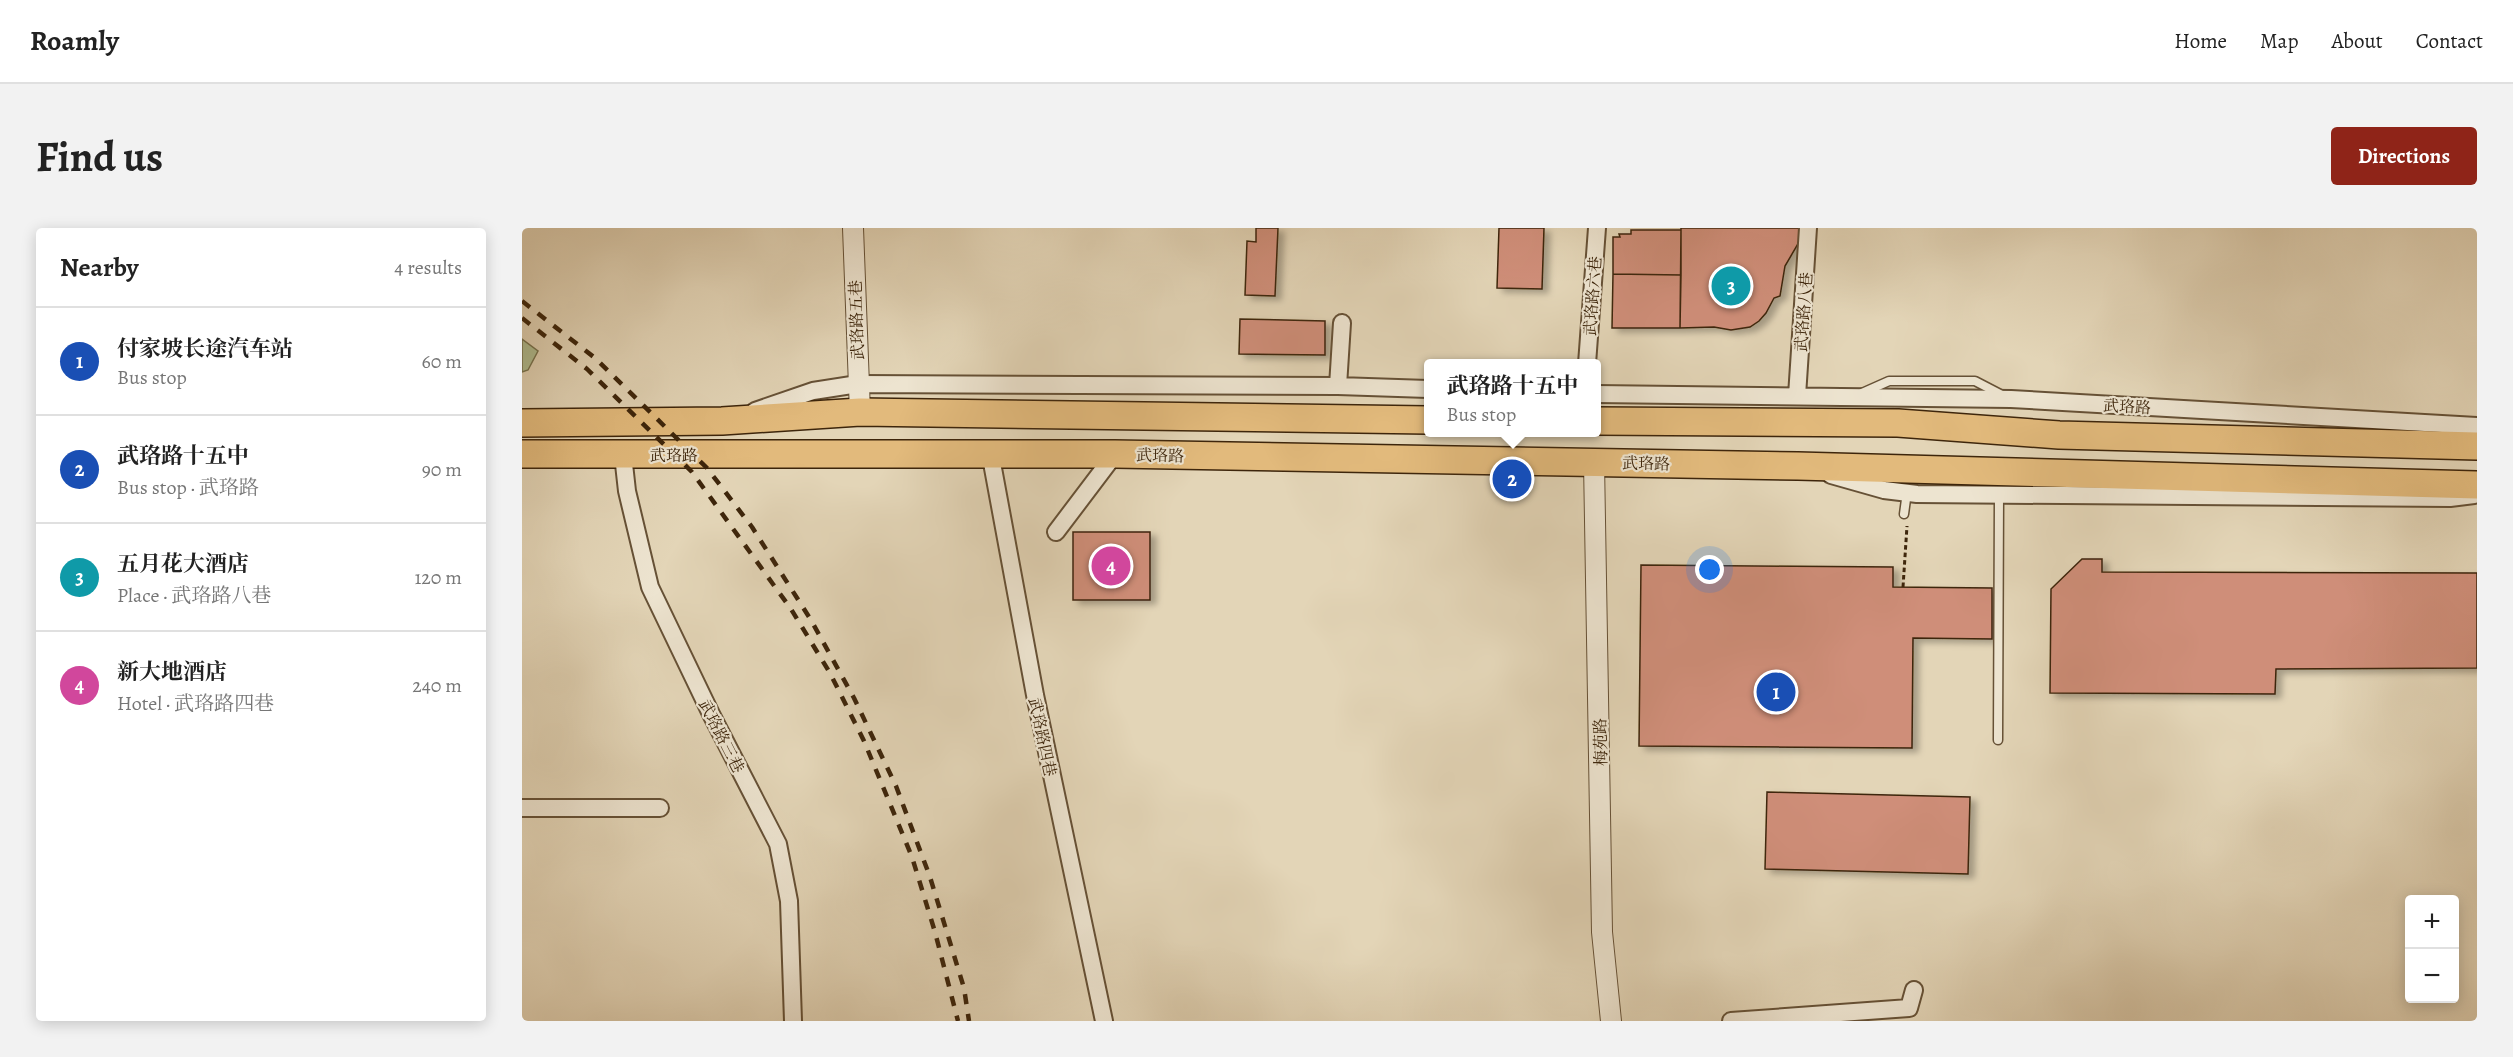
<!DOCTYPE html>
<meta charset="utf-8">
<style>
:root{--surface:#fff;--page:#f2f2f2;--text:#222;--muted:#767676;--line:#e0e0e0;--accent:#8f2418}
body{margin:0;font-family:Alegreya,"Noto Serif SC",serif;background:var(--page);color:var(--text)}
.controls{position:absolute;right:18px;bottom:18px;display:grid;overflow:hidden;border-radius:6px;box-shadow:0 3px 15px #0003}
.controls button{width:54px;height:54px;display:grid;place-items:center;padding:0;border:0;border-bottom:2px solid var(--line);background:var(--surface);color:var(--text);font:30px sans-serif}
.you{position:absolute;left:1188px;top:342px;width:21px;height:21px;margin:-15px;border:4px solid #fff;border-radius:50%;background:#1a73e8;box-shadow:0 0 0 9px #1a73e833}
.badge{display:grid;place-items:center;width:39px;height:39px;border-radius:50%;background:var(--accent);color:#fff;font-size:20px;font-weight:700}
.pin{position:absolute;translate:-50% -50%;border:3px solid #fff;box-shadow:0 2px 6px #0006}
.popup{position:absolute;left:902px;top:131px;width:177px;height:78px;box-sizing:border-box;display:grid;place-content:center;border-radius:6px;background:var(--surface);filter:drop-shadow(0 2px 4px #0005);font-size:20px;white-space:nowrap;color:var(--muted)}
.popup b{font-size:22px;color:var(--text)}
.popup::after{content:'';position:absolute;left:50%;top:100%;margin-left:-12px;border:12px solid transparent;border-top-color:var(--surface)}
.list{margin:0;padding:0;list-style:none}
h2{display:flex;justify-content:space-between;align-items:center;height:78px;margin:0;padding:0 24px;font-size:26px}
h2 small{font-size:20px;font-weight:400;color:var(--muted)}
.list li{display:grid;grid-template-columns:39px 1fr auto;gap:18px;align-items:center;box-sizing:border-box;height:108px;padding:0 24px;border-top:2px solid var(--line)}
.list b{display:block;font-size:22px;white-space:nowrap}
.list p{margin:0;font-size:20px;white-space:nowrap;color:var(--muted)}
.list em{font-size:20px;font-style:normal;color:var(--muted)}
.map{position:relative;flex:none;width:1955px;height:793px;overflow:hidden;border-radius:6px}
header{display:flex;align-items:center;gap:36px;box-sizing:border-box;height:84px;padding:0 30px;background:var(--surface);border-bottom:2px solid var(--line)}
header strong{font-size:28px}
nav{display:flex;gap:33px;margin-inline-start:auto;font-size:21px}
.intro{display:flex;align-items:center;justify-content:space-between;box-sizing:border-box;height:144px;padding:0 36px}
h1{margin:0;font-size:42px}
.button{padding:15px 27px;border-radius:6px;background:var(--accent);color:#fff;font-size:21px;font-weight:700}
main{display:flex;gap:36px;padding:0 36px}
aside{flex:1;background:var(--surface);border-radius:6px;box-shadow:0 3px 15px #0003}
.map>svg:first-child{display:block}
.green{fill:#afbe92;stroke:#76724e;stroke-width:1.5}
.building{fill:#cf8e79;stroke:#3d250b;stroke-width:1.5;filter:url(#shadow)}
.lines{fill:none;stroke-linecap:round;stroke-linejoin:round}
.service-casing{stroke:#665136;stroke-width:11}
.minor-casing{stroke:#665136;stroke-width:20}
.tertiary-casing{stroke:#665136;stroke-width:22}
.trunk-casing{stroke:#3d250b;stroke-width:30}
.path{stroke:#3d250b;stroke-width:3;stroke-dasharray:4.5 3;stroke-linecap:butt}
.service{stroke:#ede4d0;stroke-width:8}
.minor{stroke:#ede4d0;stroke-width:16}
.tertiary{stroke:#ede4d0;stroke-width:20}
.trunk{stroke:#e2ba7c;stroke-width:27}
.rail{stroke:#3d250b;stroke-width:4.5;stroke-dasharray:10 10;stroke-linecap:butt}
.labels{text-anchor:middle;stroke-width:4.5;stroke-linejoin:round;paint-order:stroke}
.street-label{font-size:16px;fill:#3d250b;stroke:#ede4d0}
</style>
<header>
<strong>Roamly</strong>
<nav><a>Home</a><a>Map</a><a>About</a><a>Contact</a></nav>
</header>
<div class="intro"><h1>Find us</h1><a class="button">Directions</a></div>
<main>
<aside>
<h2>Nearby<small>4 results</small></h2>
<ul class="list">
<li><span class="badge" style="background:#1a4fb4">1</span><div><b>付家坡长途汽车站</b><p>Bus stop</p></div><em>60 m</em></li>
<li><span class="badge" style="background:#1a4fb4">2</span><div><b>武珞路十五中</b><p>Bus stop · 武珞路</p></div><em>90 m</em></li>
<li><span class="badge" style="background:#0f9aa8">3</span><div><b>五月花大酒店</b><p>Place · 武珞路八巷</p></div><em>120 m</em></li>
<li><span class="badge" style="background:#d1479c">4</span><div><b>新大地酒店</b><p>Hotel · 武珞路四巷</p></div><em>240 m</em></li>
</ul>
</aside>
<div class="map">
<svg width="1955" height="793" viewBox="0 0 1955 793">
<defs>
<filter id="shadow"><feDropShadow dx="6" dy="4" stdDeviation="3" flood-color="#0004"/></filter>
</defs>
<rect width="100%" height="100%" fill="#e3d5b7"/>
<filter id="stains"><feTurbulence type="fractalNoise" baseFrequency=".00333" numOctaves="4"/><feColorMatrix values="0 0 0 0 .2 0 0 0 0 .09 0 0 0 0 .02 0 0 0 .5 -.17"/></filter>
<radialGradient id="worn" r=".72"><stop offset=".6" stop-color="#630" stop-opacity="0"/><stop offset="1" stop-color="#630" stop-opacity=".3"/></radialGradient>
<path class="green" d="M 0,111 L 16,123 L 6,142 L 0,144 Z"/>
<path class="building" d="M 734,0 L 756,0 L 753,68 L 723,67 L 725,13 L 734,14 Z
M 977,0 L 1022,0 L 1020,61 L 975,60 Z
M 1159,0 L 1282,0 L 1280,9 L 1263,38 L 1258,68 L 1252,70 L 1244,85 L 1237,93 L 1228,99 L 1209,102 L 1192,99 L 1158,100 Z
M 1109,2 L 1159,2 L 1159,47 L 1091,46 L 1091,9 L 1098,9 L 1097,6 L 1109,6 Z
M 1091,46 L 1159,47 L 1158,100 L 1090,100 Z
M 718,91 L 803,93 L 803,127 L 717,126 Z
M 551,304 L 628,304 L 628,372 L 551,372 Z
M 1560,331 L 1580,331 L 1580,344 L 1955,345 L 1955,440 L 1754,441 L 1753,466 L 1528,465 L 1529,361 Z
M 1119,337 L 1371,339 L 1371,359 L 1470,360 L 1470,411 L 1391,410 L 1390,520 L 1117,518 Z
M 1245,564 L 1448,569 L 1446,646 L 1243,641 Z"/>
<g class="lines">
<g class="service-casing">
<path id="service" d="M 1340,165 L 1367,153 L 1453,153 L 1480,167
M 1382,286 L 1385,264
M 1476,512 L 1477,267"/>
</g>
<g class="minor-casing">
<path id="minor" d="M 1065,136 L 1075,0
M 816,158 L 820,95
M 1074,166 L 1489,171 L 1955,198
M 1275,168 L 1286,0
M 233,183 L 291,163 L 336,156 L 816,158 L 906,161
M 468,224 L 513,467 L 582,793
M 101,227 L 105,263 L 128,359 L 189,486 L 256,616 L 267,673 L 271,793
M 1309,247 L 1362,262 L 1395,266 L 1928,270 L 1952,267
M 534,304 L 593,226
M 0,580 L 138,580
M 1209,793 L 1387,780 L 1392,762"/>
</g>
<g class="tertiary-casing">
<path id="tertiary" d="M 331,0 L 338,184
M 1072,234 L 1080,704 L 1089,793"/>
</g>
<g class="trunk-casing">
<path id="trunk" d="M 1074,193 L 1376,195 L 1537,207 L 1955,218
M 0,195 L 200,193 L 338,184 L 906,192
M 0,226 L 593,226 L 1276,238 L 1955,257"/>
</g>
<path class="path" d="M 1381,359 L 1385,298"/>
<use href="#service" class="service"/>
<use href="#minor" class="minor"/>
<use href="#tertiary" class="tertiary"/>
<use href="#trunk" class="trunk"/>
<path class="rail" d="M 0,73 L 73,130 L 185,240 L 230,299 L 289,392 L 332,470 L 374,558 L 408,649 L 442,760 L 447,793
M 0,90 L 65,141 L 170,244 L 269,381 L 308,445 L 342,513 L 390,629 L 413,704 L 436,793"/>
</g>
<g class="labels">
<g class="street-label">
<text transform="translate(1070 68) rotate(-86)" y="6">武珞路六巷</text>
<text transform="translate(1281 84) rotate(-86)" y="6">武珞路八巷</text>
<text transform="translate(334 92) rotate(-92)" y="6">武珞路五巷</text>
<text transform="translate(1605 178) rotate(3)" y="6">武珞路</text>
<text x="152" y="233">武珞路</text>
<text transform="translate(638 227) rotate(1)" y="6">武珞路</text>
<text transform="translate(1124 235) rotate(1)" y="6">武珞路</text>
<text transform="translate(200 508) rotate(63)" y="6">武珞路三巷</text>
<text transform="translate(521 509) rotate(78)" y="6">武珞路四巷</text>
<text transform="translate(1078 514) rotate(-91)" y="6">梅苑路</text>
</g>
</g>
<rect width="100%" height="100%" filter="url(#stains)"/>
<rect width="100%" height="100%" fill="url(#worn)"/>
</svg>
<div class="controls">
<button>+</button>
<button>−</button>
</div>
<div class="you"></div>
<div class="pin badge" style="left:1254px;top:464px;background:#1a4fb4">1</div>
<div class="pin badge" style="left:990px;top:251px;background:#1a4fb4">2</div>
<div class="popup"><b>武珞路十五中</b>Bus stop</div>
<div class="pin badge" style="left:1209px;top:58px;background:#0f9aa8">3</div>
<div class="pin badge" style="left:589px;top:338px;background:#d1479c">4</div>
</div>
</main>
